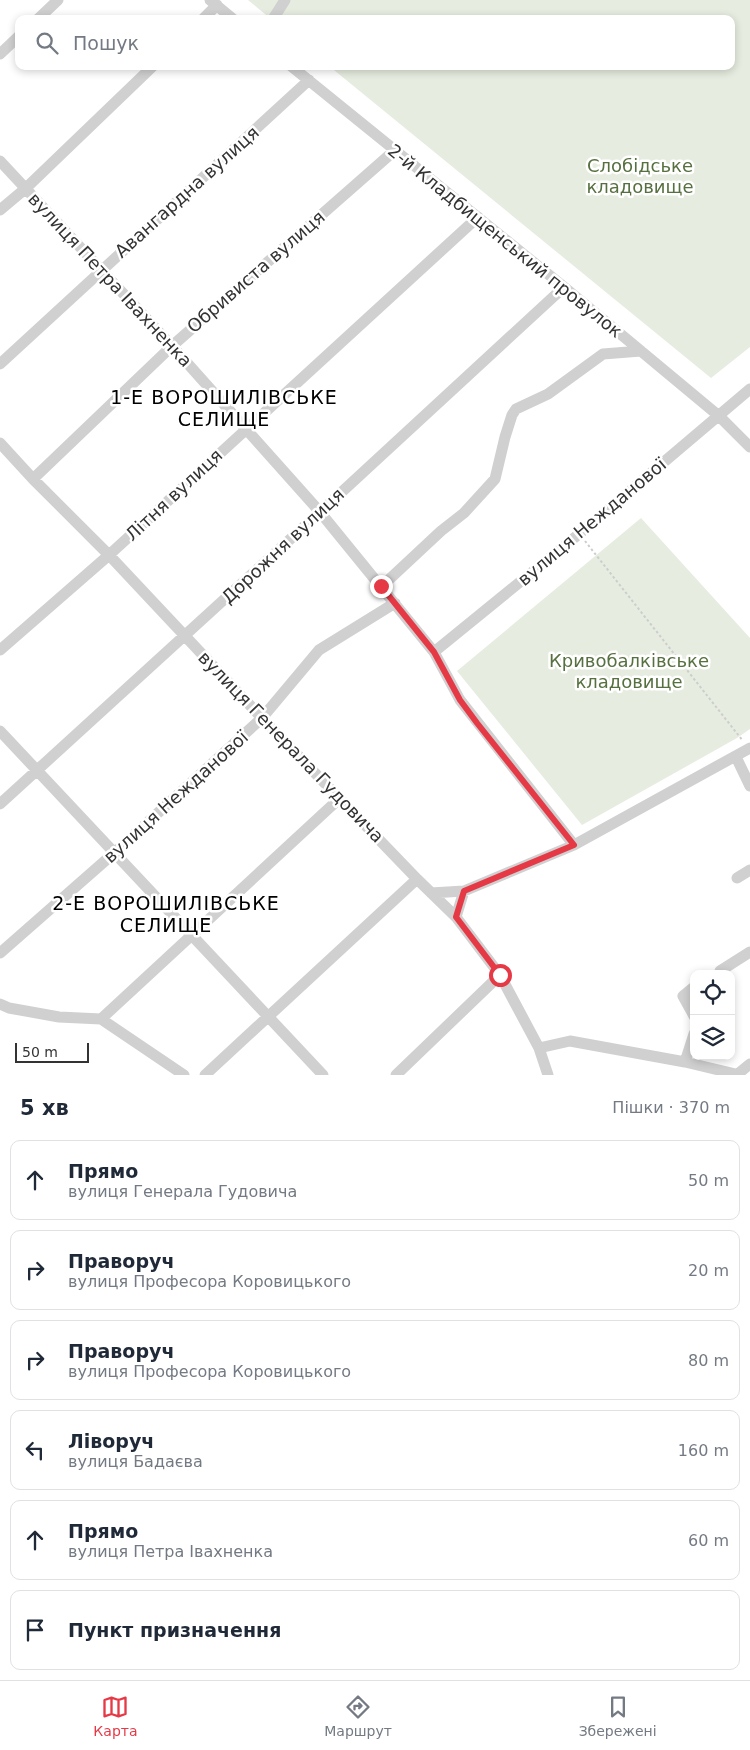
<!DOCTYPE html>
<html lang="uk">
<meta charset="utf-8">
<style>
:root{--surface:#fff;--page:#f2f2f3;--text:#1f2937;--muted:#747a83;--line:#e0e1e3;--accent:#e63946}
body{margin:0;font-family:"DejaVu Sans",sans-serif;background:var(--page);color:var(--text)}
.controls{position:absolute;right:15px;bottom:15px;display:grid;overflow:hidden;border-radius:10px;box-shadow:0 2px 8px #0003}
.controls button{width:45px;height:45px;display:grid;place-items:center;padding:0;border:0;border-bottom:1px solid var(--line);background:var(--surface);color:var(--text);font:25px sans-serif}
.scale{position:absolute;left:15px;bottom:12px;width:74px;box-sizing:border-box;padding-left:5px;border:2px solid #333;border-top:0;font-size:14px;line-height:18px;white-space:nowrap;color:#333;-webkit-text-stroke:4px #fff;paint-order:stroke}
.stop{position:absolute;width:15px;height:15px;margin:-11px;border:4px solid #e63946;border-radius:50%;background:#fff}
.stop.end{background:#e63946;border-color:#fff;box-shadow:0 1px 5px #0008}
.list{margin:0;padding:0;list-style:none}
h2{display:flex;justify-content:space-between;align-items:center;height:65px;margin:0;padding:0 20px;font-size:21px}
h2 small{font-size:16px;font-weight:400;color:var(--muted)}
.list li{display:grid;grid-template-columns:32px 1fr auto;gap:15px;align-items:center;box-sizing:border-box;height:80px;margin:0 10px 10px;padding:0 10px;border:1px solid var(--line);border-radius:10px}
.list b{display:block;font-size:19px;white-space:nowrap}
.list p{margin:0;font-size:16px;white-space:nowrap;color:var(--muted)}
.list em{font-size:16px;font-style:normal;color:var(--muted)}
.icon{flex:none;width:28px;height:28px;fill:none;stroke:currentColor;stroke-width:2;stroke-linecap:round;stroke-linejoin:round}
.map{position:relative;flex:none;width:750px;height:1075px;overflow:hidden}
.search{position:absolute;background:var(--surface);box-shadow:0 2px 8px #0003;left:15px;right:15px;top:15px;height:55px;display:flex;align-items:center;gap:12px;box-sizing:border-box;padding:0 18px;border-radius:10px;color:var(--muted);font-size:19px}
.sheet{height:605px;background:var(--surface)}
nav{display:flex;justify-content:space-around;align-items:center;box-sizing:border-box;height:70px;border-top:1px solid var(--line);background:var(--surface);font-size:14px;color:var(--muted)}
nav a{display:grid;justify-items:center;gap:2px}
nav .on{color:var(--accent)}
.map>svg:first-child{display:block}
.green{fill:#e6ecdf}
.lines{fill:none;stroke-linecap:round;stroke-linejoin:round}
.path{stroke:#cdcdcd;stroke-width:2;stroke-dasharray:2.5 2.5;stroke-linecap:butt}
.minor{stroke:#d0d0d0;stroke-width:11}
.route{stroke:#e63946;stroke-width:6}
.labels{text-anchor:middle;stroke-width:5;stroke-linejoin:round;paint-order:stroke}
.park-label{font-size:18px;fill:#56703f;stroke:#fff}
.street-label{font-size:18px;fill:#333;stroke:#fff}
.neighbourhood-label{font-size:19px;letter-spacing:1px;fill:#000;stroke:#fff}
</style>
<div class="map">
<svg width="750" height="1075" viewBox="0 0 750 1075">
<rect width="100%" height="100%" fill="#fff"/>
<path class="green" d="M 248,0 L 750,0 L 750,347 L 711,378 L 329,66 L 731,66 L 731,19 L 271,19 Z
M 641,518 L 750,638 L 750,729 L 737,738 L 582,825 L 457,671 Z"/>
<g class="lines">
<path class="path" d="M 585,541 L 743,741"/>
<path class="minor" d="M 210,0 L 233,19
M 38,19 L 58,0
M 203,19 L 217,5
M 273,19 L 285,0
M 0,54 L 19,36
M 291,66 L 564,287 L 719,416 L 750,447
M 0,161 L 172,346 L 320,512 L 434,652 L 460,700 L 574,845
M 0,210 L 25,189 L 153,66
M 0,364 L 309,80
M 0,443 L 33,479 L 109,555 L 262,718 L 417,879 L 456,917 L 500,975 L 539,1048 L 548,1075
M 33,479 L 172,346 L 394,151
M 381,587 L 441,531 L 464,513 L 495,479 L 505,437 L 512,415 L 516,409 L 548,394 L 603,354 L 641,351
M 0,650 L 109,555 L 478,217
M 434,652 L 579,534 L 750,389
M 0,731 L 323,1075
M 736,757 L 750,786
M 0,804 L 320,512 L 564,287
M 737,878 L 750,870
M 431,893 L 464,891
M 456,917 L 464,891 L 574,845 L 750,748
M 0,953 L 114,853 L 262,718 L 319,650 L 395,603
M 720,971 L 750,952
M 694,987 L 683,996 L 694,1016
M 0,1004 L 9,1008 L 59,1017 L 101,1019 L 184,1075
M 101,1019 L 340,798
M 539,1048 L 570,1041 L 685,1062 L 740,1075
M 685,1062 L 694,1034
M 739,1073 L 750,1064
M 205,1075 L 417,879
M 396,1075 L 500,975"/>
</g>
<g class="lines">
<path class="route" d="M 381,586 L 434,652 L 460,700 L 477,723 L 574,845 L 464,891 L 456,917 L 500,975"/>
</g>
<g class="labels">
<g class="park-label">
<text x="640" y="172">Слобідське<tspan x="640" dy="21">кладовище</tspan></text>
<text x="629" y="667">Кривобалківське<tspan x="629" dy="21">кладовище</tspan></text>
</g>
<g class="street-label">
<text transform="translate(187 192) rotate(-42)" y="6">Авангардна вулиця</text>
<text transform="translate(505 241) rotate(39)" y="6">2-й Кладбищенський провулок</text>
<text transform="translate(256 272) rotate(-41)" y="6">Обривиста вулиця</text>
<text transform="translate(110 280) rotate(47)" y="6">вулиця Петра Івахненка</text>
<text transform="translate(174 495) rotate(-43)" y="6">Літня вулиця</text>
<text transform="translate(592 522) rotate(-40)" y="6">вулиця Нежданової</text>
<text transform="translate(283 546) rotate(-43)" y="6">Дорожня вулиця</text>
<text transform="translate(291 747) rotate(46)" y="6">вулиця Генерала Гудовича</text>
<text transform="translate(176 797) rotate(-42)" y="6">вулиця Нежданової</text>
</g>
<g class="neighbourhood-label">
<text x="224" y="404">1-Е ВОРОШИЛІВСЬКЕ<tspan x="224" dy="22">СЕЛИЩЕ</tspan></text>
<text x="166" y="910">2-Е ВОРОШИЛІВСЬКЕ<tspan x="166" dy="22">СЕЛИЩЕ</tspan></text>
</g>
</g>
</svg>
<div class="controls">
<button><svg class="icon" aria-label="locate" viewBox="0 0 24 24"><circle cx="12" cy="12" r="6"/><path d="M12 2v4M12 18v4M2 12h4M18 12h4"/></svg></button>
<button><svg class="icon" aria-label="layers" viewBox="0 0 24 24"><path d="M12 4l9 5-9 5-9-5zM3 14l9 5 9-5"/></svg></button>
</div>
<div class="scale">50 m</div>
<div class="stop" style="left:500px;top:975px"></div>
<div class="stop end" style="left:381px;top:586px"></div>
<div class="search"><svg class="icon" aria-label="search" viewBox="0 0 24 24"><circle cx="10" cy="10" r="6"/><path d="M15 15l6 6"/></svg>Пошук</div>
</div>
<section class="sheet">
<h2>5 хв<small>Пішки · 370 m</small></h2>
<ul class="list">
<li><svg class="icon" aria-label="ahead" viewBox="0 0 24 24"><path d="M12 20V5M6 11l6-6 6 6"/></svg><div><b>Прямо</b><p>вулиця Генерала Гудовича</p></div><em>50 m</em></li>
<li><svg class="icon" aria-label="right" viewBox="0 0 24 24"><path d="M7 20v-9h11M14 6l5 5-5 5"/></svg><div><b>Праворуч</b><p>вулиця Професора Коровицького</p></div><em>20 m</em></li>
<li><svg class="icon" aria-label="right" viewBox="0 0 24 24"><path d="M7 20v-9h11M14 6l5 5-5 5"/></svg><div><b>Праворуч</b><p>вулиця Професора Коровицького</p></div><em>80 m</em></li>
<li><svg class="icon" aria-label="left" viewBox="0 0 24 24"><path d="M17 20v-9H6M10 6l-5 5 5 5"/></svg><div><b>Ліворуч</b><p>вулиця Бадаєва</p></div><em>160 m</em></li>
<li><svg class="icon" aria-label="ahead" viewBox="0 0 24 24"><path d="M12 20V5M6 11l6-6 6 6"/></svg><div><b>Прямо</b><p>вулиця Петра Івахненка</p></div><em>60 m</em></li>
<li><svg class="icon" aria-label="arrive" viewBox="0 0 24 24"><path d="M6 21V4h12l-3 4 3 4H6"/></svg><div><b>Пункт призначення</b></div></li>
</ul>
</section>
<nav>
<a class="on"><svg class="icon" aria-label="map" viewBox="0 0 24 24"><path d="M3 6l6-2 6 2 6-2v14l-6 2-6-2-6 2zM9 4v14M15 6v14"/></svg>Карта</a>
<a><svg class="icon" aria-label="directions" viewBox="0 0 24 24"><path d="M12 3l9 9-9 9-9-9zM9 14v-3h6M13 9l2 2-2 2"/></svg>Маршрут</a>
<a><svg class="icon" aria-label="saved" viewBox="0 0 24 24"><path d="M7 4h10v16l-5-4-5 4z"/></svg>Збережені</a>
</nav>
